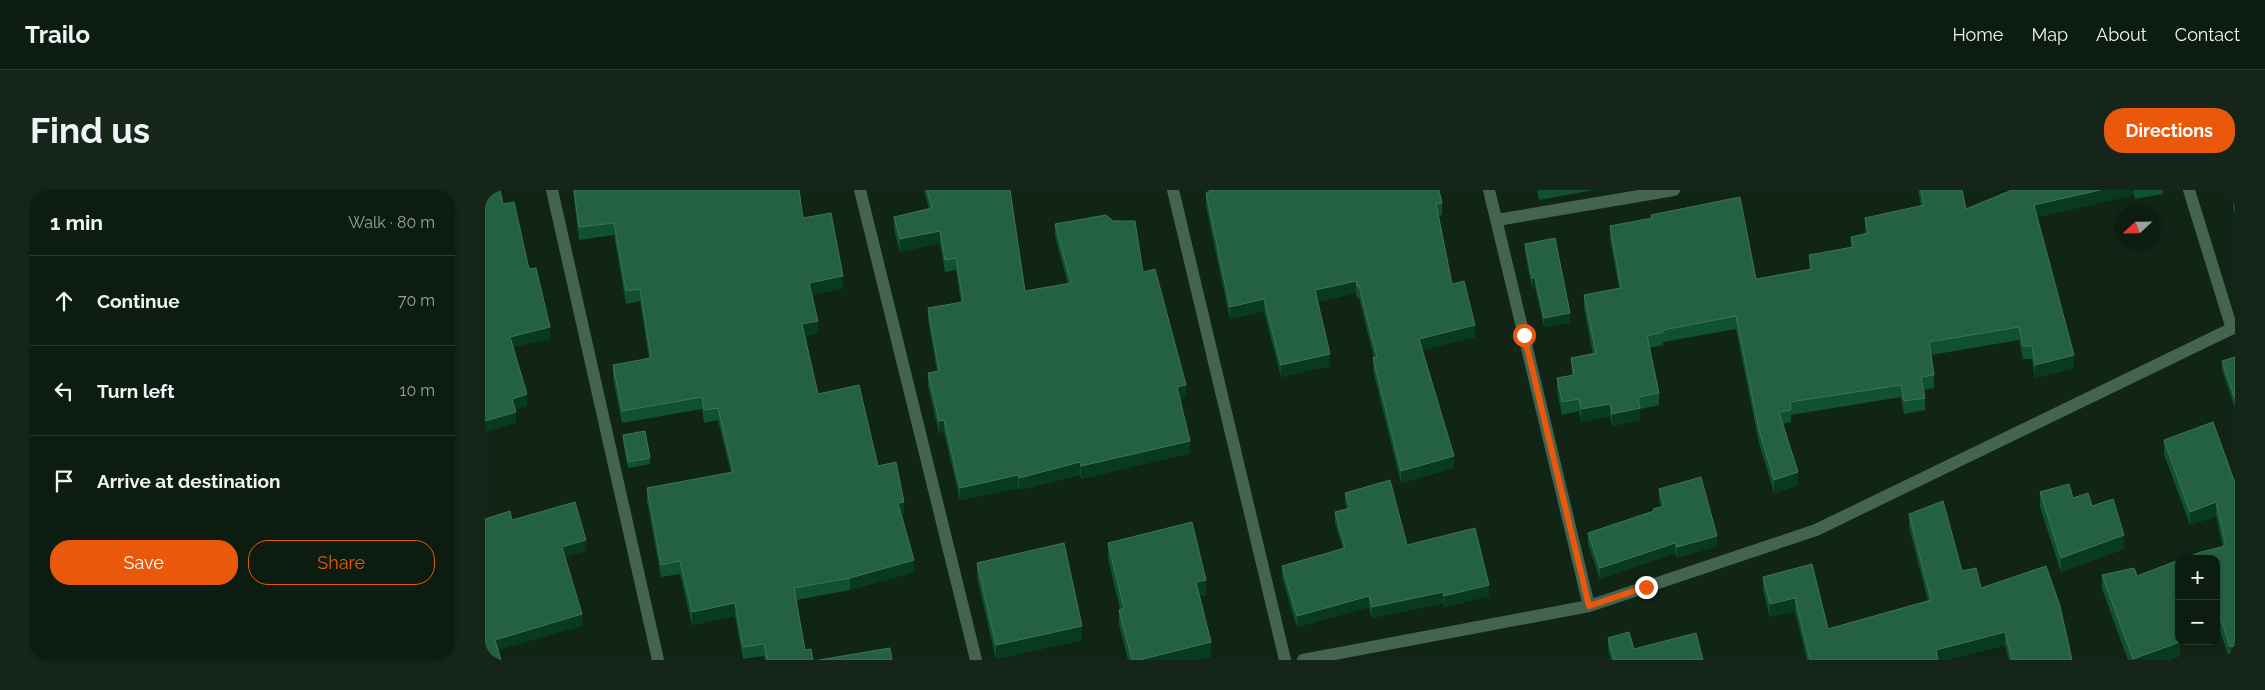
<!DOCTYPE html>
<meta charset="utf-8">
<style>
:root{--surface:#0c1c10;--page:#152519;--text:#f1f3f6;--muted:#9aa19f;--line:#2c3a30;--accent:#ea580c}
body{margin:0;font-family:Raleway,sans-serif;background:var(--page);color:var(--text)}
.controls{position:absolute;right:15px;bottom:15px;display:grid;overflow:hidden;border-radius:10px;box-shadow:0 1px 4px #0004}
.controls button{width:45px;height:45px;display:grid;place-items:center;padding:0;border:0;border-bottom:1px solid var(--line);background:var(--surface);color:var(--text);font:25px sans-serif}
.compass{position:absolute;left:1630px;top:15px;width:45px;height:45px;border-radius:50%;background:var(--surface);box-shadow:0 1px 4px #0004;rotate:248deg}
.stop{position:absolute;width:15px;height:15px;margin:-11px;border:4px solid #ea580c;border-radius:50%;background:#fff}
.stop.end{background:#ea580c;border-color:#fff;box-shadow:0 1px 5px #0008}
.list{margin:0;padding:0;list-style:none}
h2{display:flex;justify-content:space-between;align-items:center;height:65px;margin:0;padding:0 20px;font-size:21px}
h2 small{font-size:16px;font-weight:400;color:var(--muted)}
.list li{display:grid;grid-template-columns:32px 1fr auto;gap:15px;align-items:center;box-sizing:border-box;height:90px;padding:0 20px;border-top:1px solid var(--line)}
.list b{display:block;font-size:19px;white-space:nowrap}
.list em{font-size:16px;font-style:normal;color:var(--muted)}
.actions{display:flex;gap:10px;padding:15px 20px}
.actions a{flex:1;padding:11px 0;border:1px solid var(--accent);border-radius:20px;text-align:center;font-size:18px;color:var(--accent)}
.actions .main{background:var(--accent);color:#fff}
.icon{flex:none;width:28px;height:28px;fill:none;stroke:currentColor;stroke-width:2;stroke-linecap:round;stroke-linejoin:round}
.map{position:relative;flex:none;width:1750px;height:470px;overflow:hidden;border-radius:20px}
header{display:flex;align-items:center;gap:30px;box-sizing:border-box;height:70px;padding:0 25px;background:var(--surface);border-bottom:1px solid var(--line)}
header strong{font-size:24px}
nav{display:flex;gap:28px;margin-inline-start:auto;font-size:18px}
.intro{display:flex;align-items:center;justify-content:space-between;box-sizing:border-box;height:120px;padding:0 30px}
h1{margin:0;font-size:35px}
.button{padding:12px 22px;border-radius:20px;background:var(--accent);color:#fff;font-size:18px;font-weight:700}
main{display:flex;gap:30px;padding:0 30px}
aside{flex:1;background:var(--surface);border-radius:20px;box-shadow:0 1px 4px #0004}
.map>svg:first-child{display:block}
.lines{fill:none;stroke-linecap:round;stroke-linejoin:round}
.street{stroke:#45644e;stroke-width:12}
.wall{fill:#10522f}
.shaded-wall{fill:#083a1e}
.building{fill:#246140;stroke:#3f7457}
.route{stroke:#ea580c;stroke-width:6}
</style>
<header>
<strong>Trailo</strong>
<nav><a>Home</a><a>Map</a><a>About</a><a>Contact</a></nav>
</header>
<div class="intro"><h1>Find us</h1><a class="button">Directions</a></div>
<main>
<aside>
<h2>1 min<small>Walk · 80 m</small></h2>
<ul class="list">
<li><svg class="icon" aria-label="ahead" viewBox="0 0 24 24"><path d="M12 20V5M6 11l6-6 6 6"/></svg><div><b>Continue</b></div><em>70 m</em></li>
<li><svg class="icon" aria-label="left" viewBox="0 0 24 24"><path d="M17 20v-9H6M10 6l-5 5 5 5"/></svg><div><b>Turn left</b></div><em>10 m</em></li>
<li><svg class="icon" aria-label="arrive" viewBox="0 0 24 24"><path d="M6 21V4h12l-3 4 3 4H6"/></svg><div><b>Arrive at destination</b></div></li>
</ul>
<div class="actions"><a class="main">Save</a><a>Share</a></div>
</aside>
<div class="map">
<svg width="1750" height="470" viewBox="0 0 1750 470">
<rect width="100%" height="100%" fill="#102516"/>
<g class="lines">
<path class="street" d="M 67,0 L 173,470
M 375,0 L 491,470
M 688,0 L 800,470
M 1004,0 L 1104,416
M 1704,0 L 1747,139
M 1012,30 L 1189,0
M 818,470 L 1104,416 L 1331,340 L 1750,137"/>
</g>
<path class="wall" d="M 88,0 L 314,0 L 318,28 L 358,98 L 327,105 L 333,143 L 320,146 L 333,204 L 393,276 L 419,324 L 416,325 L 429,382 L 365,400 L 311,410 L 320,460 L 328,470 L 280,470 L 279,466 L 258,469 L 250,426 L 207,435 L 195,384 L 176,387 L 162,311 L 162,298 L 246,283 L 233,230 L 219,233 L 217,219 L 137,233 L 128,188 L 128,175 L 164,169 L 155,111 L 141,114 L 129,45 L 94,50 Z
M 439,0 L 525,0 L 540,101 L 583,94 L 570,46 L 570,34 L 658,82 L 701,207 L 695,209 L 705,263 L 596,289 L 595,285 L 534,300 L 533,298 L 475,310 L 459,242 L 454,243 L 443,196 L 443,183 L 452,181 L 443,130 L 443,118 L 476,112 L 471,80 L 460,82 L 455,53 L 415,62 L 409,39 L 409,27 L 444,19 Z
M 722,0 L 954,0 L 957,13 L 957,25 L 954,26 L 967,94 L 990,147 L 937,160 L 969,278 L 916,293 L 888,180 L 889,168 L 874,108 L 872,108 L 871,103 L 832,112 L 845,176 L 796,187 L 779,121 L 745,129 L 721,16 L 721,3 L 723,3 Z
M 1052,0 L 1109,0 L 1054,10 Z
M 1433,0 L 1477,0 L 1481,19 L 1527,0 L 1678,0 L 1678,4 L 1650,9 L 1649,5 L 1552,27 L 1589,178 L 1550,188 L 1547,169 L 1538,169 L 1534,150 L 1446,165 L 1449,185 L 1449,198 L 1438,200 L 1440,208 L 1440,220 L 1419,224 L 1416,207 L 1306,225 L 1306,232 L 1298,234 L 1313,295 L 1289,303 L 1274,253 L 1251,139 L 1178,152 L 1178,155 L 1164,158 L 1174,203 L 1174,215 L 1155,219 L 1155,230 L 1127,236 L 1125,226 L 1096,232 L 1094,221 L 1077,225 L 1072,201 L 1072,188 L 1087,185 L 1086,168 L 1108,164 L 1099,118 L 1099,105 L 1134,98 L 1125,49 L 1125,36 L 1166,29 L 1166,25 L 1271,89 L 1324,79 L 1324,65 L 1366,57 L 1366,47 L 1380,44 L 1380,28 L 1436,16 Z
M 1750,7 L 1750,24 L 1748,18 L 1748,8 Z
M 1040,54 L 1085,132 L 1059,137 L 1050,97 L 1047,98 L 1040,63 Z
M 1750,167 L 1750,218 L 1737,180 L 1737,171 Z
M 138,245 L 165,268 L 165,274 L 143,278 L 138,251 Z
M 1679,250 L 1750,293 L 1750,470 L 1745,470 L 1735,441 L 1731,442 L 1731,369 L 1738,357 L 1731,326 L 1705,335 L 1679,264 Z
M 1174,299 L 1232,356 L 1192,368 L 1190,363 L 1115,389 L 1103,354 L 1103,343 L 1168,321 L 1168,319 L 1176,317 L 1174,310 Z
M 1555,302 L 1588,308 L 1607,316 L 1639,359 L 1576,382 L 1555,317 Z
M 860,303 L 922,355 L 1004,406 L 959,417 L 958,413 L 887,428 L 884,417 L 812,437 L 797,387 L 797,376 L 858,359 L 850,333 L 850,322 L 862,319 L 860,313 Z
M 1424,324 L 1477,381 L 1587,470 L 1524,470 L 1520,455 L 1461,470 L 1322,470 L 1310,421 L 1285,427 L 1278,400 L 1278,387 L 1327,374 L 1343,439 L 1443,411 L 1424,337 Z
M 623,353 L 721,405 L 715,406 L 726,467 L 713,470 L 643,470 L 634,434 L 634,420 L 635,419 L 623,368 Z
M 492,373 L 597,450 L 511,469 L 492,387 Z
M 1617,385 L 1695,456 L 1695,466 L 1684,470 L 1643,470 L 1617,399 Z
M 1123,448 L 1149,459 L 1218,470 L 1126,470 L 1123,459 Z"/>
<path class="shaded-wall" d="M 1615,0 L 1649,0 L 1649,5 L 1549,28 L 1549,15 Z
M 455,41 L 455,53 L 415,62 L 415,49 Z
M 358,86 L 358,98 L 324,106 L 324,93 Z
M 1047,88 L 1050,88 L 1050,97 L 1047,98 Z
M 871,91 L 871,103 L 830,112 L 830,100 Z
M 779,109 L 779,121 L 745,129 L 745,117 Z
M 1085,123 L 1085,132 L 1059,137 L 1059,128 Z
M 333,131 L 333,143 L 317,146 L 317,134 Z
M 990,135 L 990,147 L 934,161 L 934,149 Z
M 65,137 L 65,149 L 25,158 L 25,147 Z
M 845,164 L 845,176 L 796,187 L 796,175 Z
M 1589,165 L 1589,178 L 1550,188 L 1550,175 Z
M 701,195 L 701,207 L 692,210 L 692,197 Z
M 42,204 L 42,216 L 27,220 L 27,209 Z
M 1125,214 L 1125,226 L 1096,232 L 1096,219 Z
M 1155,218 L 1155,230 L 1127,236 L 1127,224 Z
M 31,222 L 31,233 L 0,242 L 0,231 Z
M 459,230 L 459,242 L 454,243 L 454,231 Z
M 705,251 L 705,263 L 596,289 L 596,276 Z
M 969,266 L 969,278 L 916,293 L 916,281 Z
M 595,272 L 595,285 L 534,300 L 534,288 Z
M 1313,282 L 1313,295 L 1289,303 L 1289,290 Z
M 533,285 L 533,298 L 475,310 L 475,298 Z
M 419,312 L 419,324 L 413,325 L 413,313 Z
M 1731,312 L 1731,326 L 1705,335 L 1705,322 Z
M 1639,345 L 1639,359 L 1576,382 L 1576,368 Z
M 1232,346 L 1232,356 L 1192,368 L 1192,357 Z
M 101,350 L 101,361 L 77,368 L 77,357 Z
M 1190,353 L 1190,363 L 1115,389 L 1115,378 Z
M 429,370 L 429,382 L 365,400 L 365,388 Z
M 721,390 L 721,405 L 711,407 L 711,392 Z
M 1004,395 L 1004,406 L 959,417 L 959,406 Z
M 958,402 L 958,413 L 887,428 L 887,417 Z
M 884,406 L 884,417 L 812,437 L 812,426 Z
M 1310,408 L 1310,421 L 1285,427 L 1285,414 Z
M 250,413 L 250,426 L 207,435 L 207,422 Z
M 97,424 L 97,436 L 10,461 L 10,450 Z
M 1735,427 L 1735,441 L 1731,442 L 1731,428 Z
M 597,436 L 597,450 L 511,469 L 511,455 Z
M 1520,442 L 1520,455 L 1461,470 L 1451,470 L 1451,460 Z
M 1694,442 L 1694,451 L 1707,451 L 1695,456 L 1695,466 L 1684,470 L 1648,470 Z
M 726,452 L 726,467 L 713,470 L 654,470 Z
M 1750,456 L 1750,470 L 1745,470 L 1745,457 Z"/>
<path class="building" d="M 0,0 L 15,0 L 18,14 L 29,12 L 44,79 L 51,78 L 65,137 L 25,147 L 42,204 L 27,209 L 31,222 L 0,231 Z
M 89,0 L 314,0 L 318,28 L 346,23 L 358,86 L 324,93 L 333,131 L 317,134 L 333,204 L 374,195 L 393,276 L 411,272 L 419,312 L 413,313 L 429,370 L 365,388 L 309,398 L 320,460 L 326,459 L 328,470 L 282,470 L 279,454 L 258,457 L 250,413 L 207,422 L 195,371 L 176,375 L 162,298 L 248,282 L 233,218 L 219,220 L 217,207 L 137,221 L 128,175 L 166,168 L 155,99 L 141,101 L 129,33 L 94,37 Z
M 442,0 L 525,0 L 540,101 L 586,93 L 570,34 L 621,25 L 628,31 L 650,31 L 658,82 L 670,79 L 701,195 L 692,197 L 705,251 L 596,276 L 595,272 L 534,288 L 533,285 L 475,298 L 459,230 L 454,231 L 443,183 L 454,181 L 443,118 L 478,112 L 471,68 L 460,70 L 455,41 L 415,49 L 409,27 L 447,18 Z
M 725,0 L 954,0 L 957,13 L 951,14 L 967,94 L 979,91 L 990,135 L 934,149 L 969,266 L 916,281 L 888,168 L 892,167 L 874,96 L 872,96 L 871,91 L 830,100 L 845,164 L 796,175 L 779,109 L 745,117 L 721,3 L 725,3 Z
M 1436,0 L 1477,0 L 1481,19 L 1527,0 L 1615,0 L 1549,15 L 1589,165 L 1550,175 L 1547,156 L 1538,156 L 1534,137 L 1444,152 L 1449,185 L 1436,187 L 1440,208 L 1419,211 L 1416,195 L 1305,212 L 1306,220 L 1294,222 L 1313,282 L 1289,290 L 1274,240 L 1251,126 L 1178,140 L 1178,142 L 1162,146 L 1174,203 L 1153,207 L 1155,218 L 1127,224 L 1125,214 L 1096,219 L 1094,209 L 1077,212 L 1072,188 L 1089,185 L 1086,168 L 1111,163 L 1099,105 L 1136,98 L 1125,36 L 1167,28 L 1166,25 L 1255,7 L 1271,89 L 1327,79 L 1324,65 L 1368,57 L 1366,47 L 1383,43 L 1380,28 L 1439,15 Z
M 1070,48 L 1085,123 L 1059,128 L 1050,88 L 1047,88 L 1040,54 Z
M 1750,167 L 1750,209 L 1737,171 Z
M 1728,232 L 1750,293 L 1750,456 L 1745,457 L 1735,427 L 1731,428 L 1731,369 L 1698,369 L 1716,362 L 1741,356 L 1731,312 L 1705,322 L 1679,250 Z
M 160,241 L 165,268 L 143,272 L 138,245 Z
M 1216,287 L 1232,346 L 1192,357 L 1190,353 L 1115,378 L 1103,343 L 1169,321 L 1168,319 L 1179,316 L 1174,299 Z
M 905,290 L 922,355 L 990,338 L 1004,395 L 959,406 L 958,402 L 887,417 L 884,406 L 812,426 L 797,376 L 860,358 L 850,322 L 865,318 L 860,303 Z
M 1584,294 L 1588,308 L 1603,303 L 1607,316 L 1628,309 L 1639,345 L 1576,368 L 1555,302 Z
M 1458,311 L 1477,381 L 1491,378 L 1496,398 L 1561,376 L 1575,416 L 1587,470 L 1527,470 L 1520,442 L 1451,460 L 1453,470 L 1325,470 L 1310,408 L 1285,414 L 1278,387 L 1327,374 L 1343,439 L 1446,410 L 1424,324 Z
M 90,312 L 101,350 L 77,357 L 97,424 L 10,450 L 16,470 L 0,470 L 0,329 L 25,321 L 27,330 Z
M 707,332 L 721,390 L 711,392 L 726,452 L 654,470 L 647,470 L 634,420 L 639,418 L 623,353 Z
M 579,353 L 597,436 L 511,455 L 492,373 Z
M 1694,370 L 1694,442 L 1692,443 L 1694,448 L 1694,451 L 1695,452 L 1648,469 L 1617,385 L 1649,378 L 1652,386 Z
M 1144,442 L 1149,459 L 1211,443 L 1218,470 L 1129,470 L 1123,448 Z
M 405,458 L 407,470 L 334,470 Z"/>
<g class="lines">
<path class="route" d="M 1039,145 L 1104,416 L 1161,397"/>
</g>
</svg>
<div class="controls">
<button>+</button>
<button>−</button>
</div>
<svg class="compass" viewBox="-18 -18 36 36"><path d="M0-13l5 13h-10z" fill="#e53935"/><path d="M0 13l5-13h-10z" fill="#9aa19f"/></svg>
<div class="stop" style="left:1039px;top:145px"></div>
<div class="stop end" style="left:1161px;top:397px"></div>
</div>
</main>
